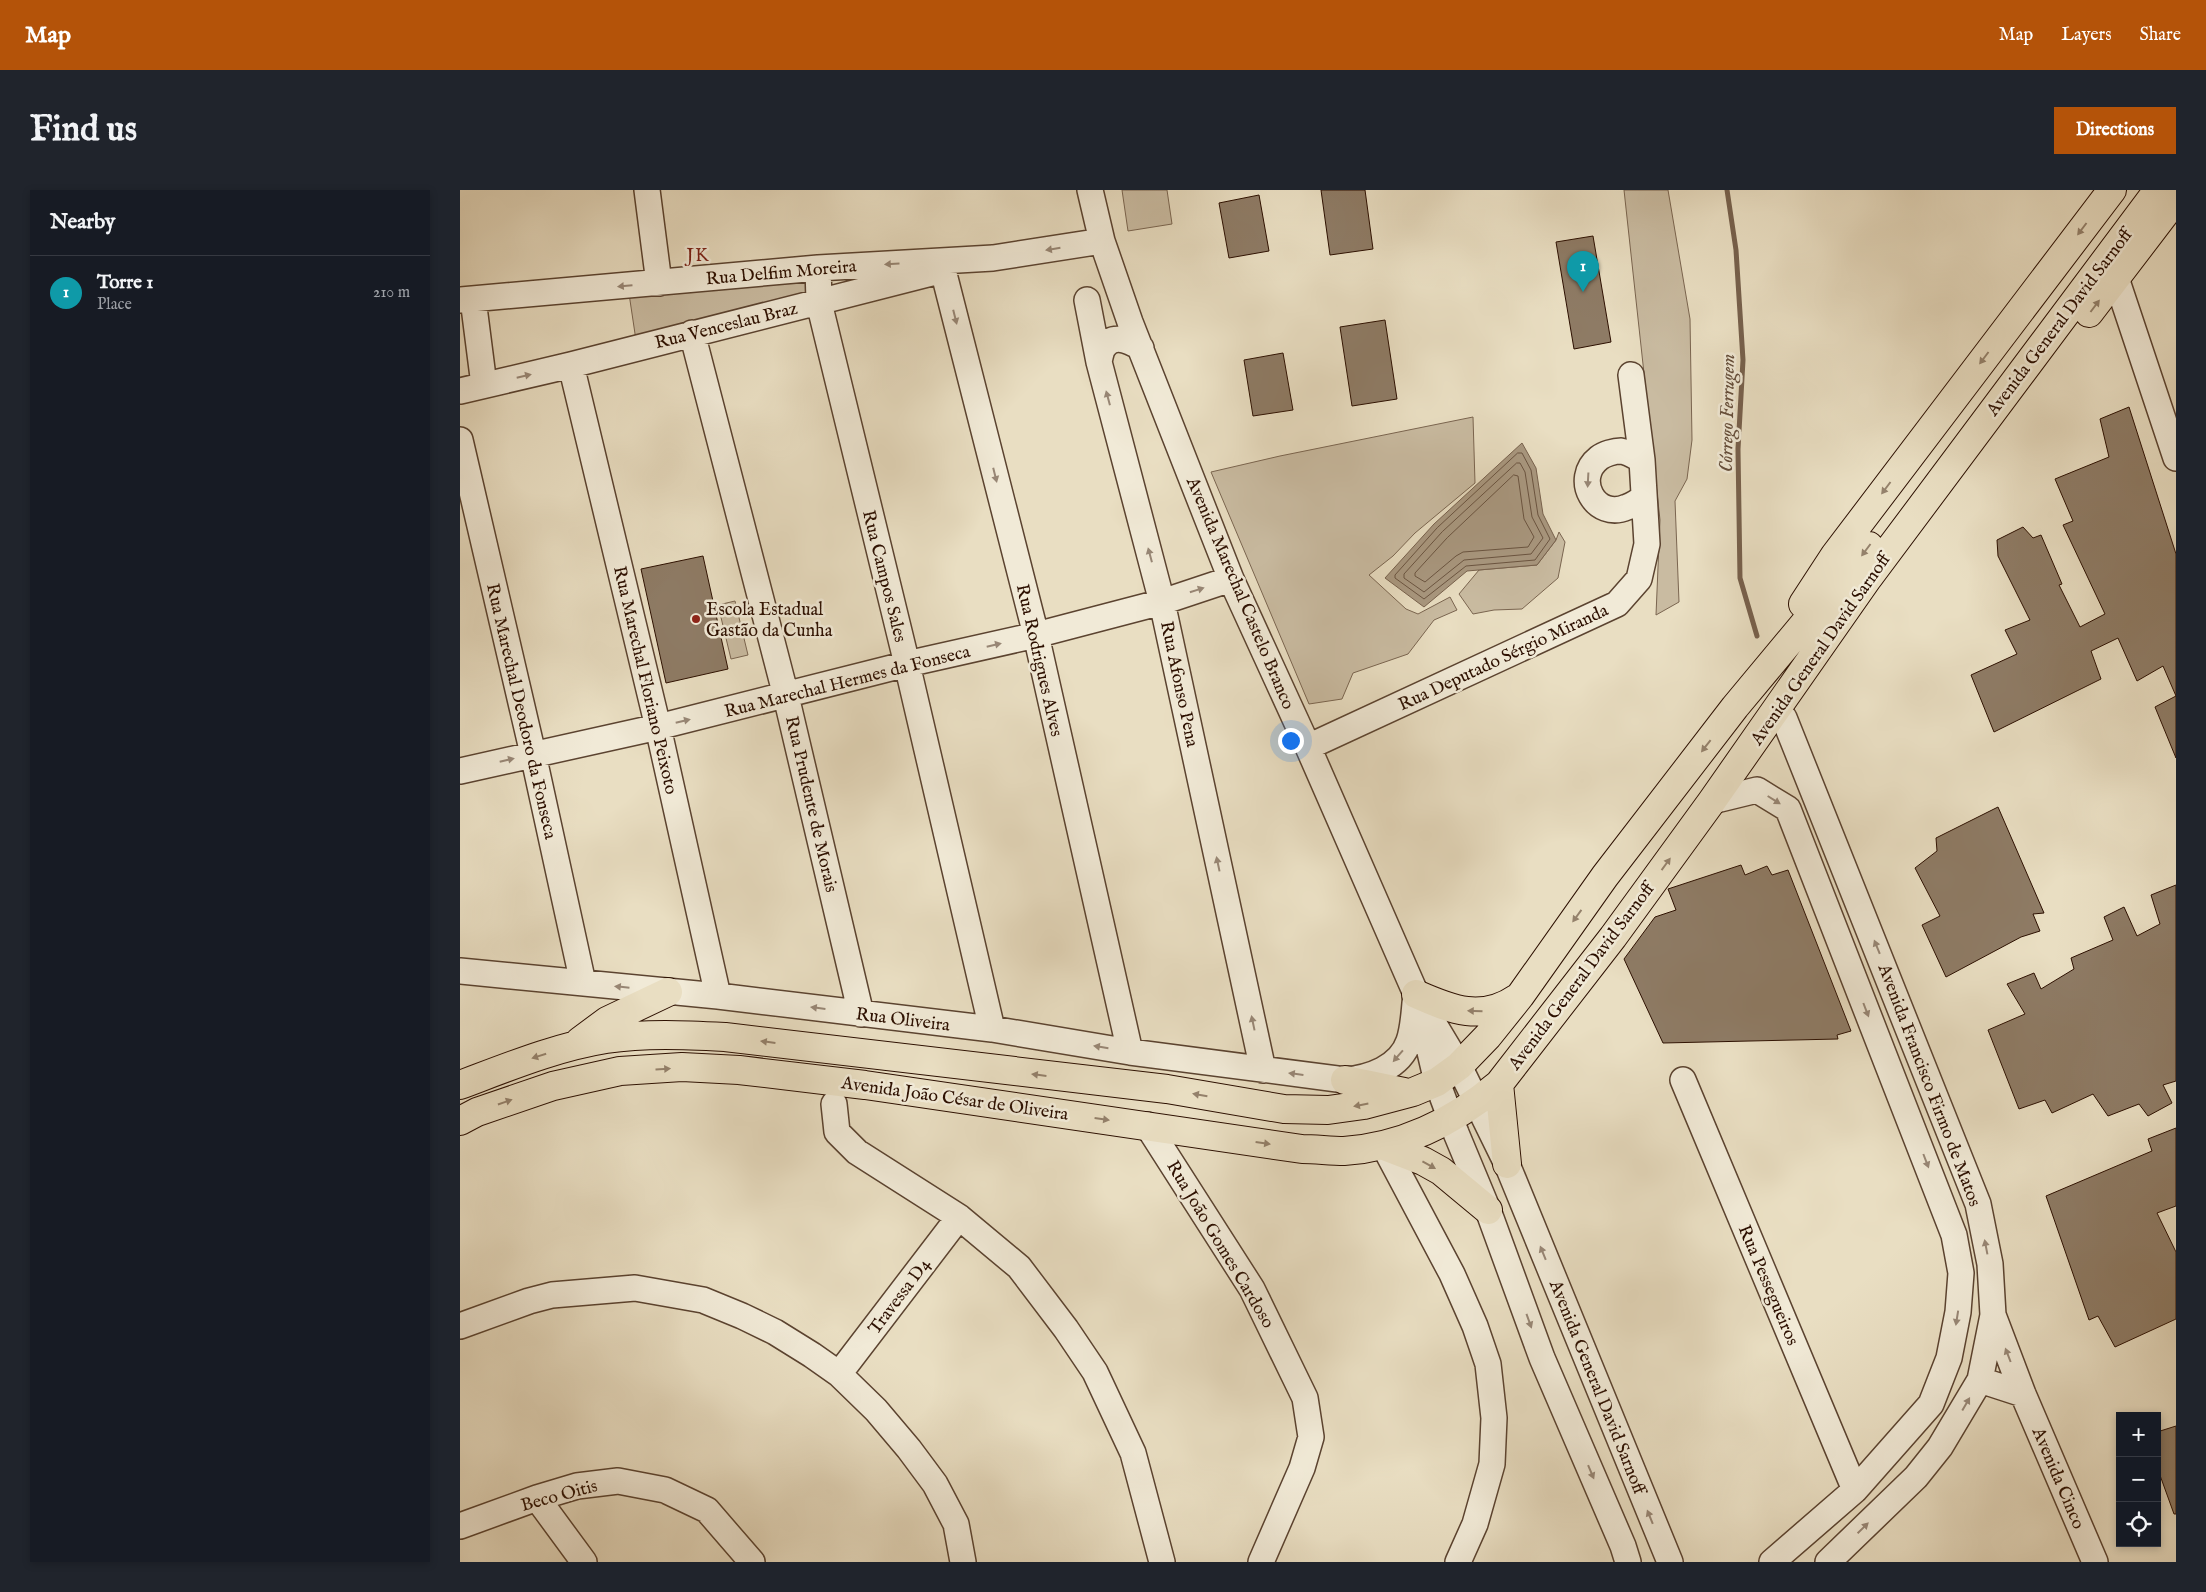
<!DOCTYPE html>
<meta charset="utf-8">
<style>
:root{--surface:#171b24;--page:#20242c;--text:#f1f3f6;--muted:#9ea1a6;--line:#363941;--accent:#b45309}
body{margin:0;font-family:"IM FELL English",serif;background:var(--page);color:var(--text)}
.controls{position:absolute;right:15px;bottom:15px;display:grid;overflow:hidden;border-radius:0px;box-shadow:0 2px 8px #0003}
.controls button{width:45px;height:45px;display:grid;place-items:center;padding:0;border:0;border-bottom:1px solid var(--line);background:var(--surface);color:var(--text);font:25px sans-serif}
.you{position:absolute;left:830px;top:550px;width:18px;height:18px;margin:-12px;border:4px solid #fff;border-radius:50%;background:#1a73e8;box-shadow:0 0 0 8px #1a73e833}
.badge{display:grid;place-items:center;width:32px;height:32px;border-radius:50%;background:var(--accent);color:#fff;font-size:16px;font-weight:700}
.pin{position:absolute;translate:-50% -41px;filter:drop-shadow(0 1px 2px #0008)}
.pin::after{content:'';position:absolute;top:26px;width:18px;height:15px;background:inherit;clip-path:polygon(0 0,100% 0,50% 100%)}
.list{margin:0;padding:0;list-style:none}
h2{display:flex;justify-content:space-between;align-items:center;height:65px;margin:0;padding:0 20px;font-size:21px}
h2 small{font-size:16px;font-weight:400;color:var(--muted)}
.list li{display:grid;grid-template-columns:32px 1fr auto;gap:15px;align-items:center;box-sizing:border-box;height:75px;padding:0 20px;border-top:1px solid var(--line)}
.list b{display:block;font-size:19px;white-space:nowrap}
.list p{margin:0;font-size:16px;white-space:nowrap;color:var(--muted)}
.list em{font-size:16px;font-style:normal;color:var(--muted)}
.icon{flex:none;width:28px;height:28px;fill:none;stroke:currentColor;stroke-width:2;stroke-linecap:round;stroke-linejoin:round}
.map{position:relative;flex:none;width:1716px;height:1372px;overflow:hidden;border-radius:0px}
header{display:flex;align-items:center;gap:30px;box-sizing:border-box;height:70px;padding:0 25px;background:var(--accent);color:#fff}
header strong{font-size:24px}
nav{display:flex;gap:28px;margin-inline-start:auto;font-size:18px}
.intro{display:flex;align-items:center;justify-content:space-between;box-sizing:border-box;height:120px;padding:0 30px}
h1{margin:0;font-size:35px}
.button{padding:12px 22px;border-radius:0px;background:var(--accent);color:#fff;font-size:18px;font-weight:700}
main{display:flex;gap:30px;padding:0 30px}
aside{flex:1;background:var(--surface);border-radius:0px;box-shadow:0 2px 8px #0003}
.map>svg:first-child{display:block}
.green{fill:#c9bba1;stroke:#7a6550}
.water{fill:#a99880;stroke:#77614d}
.lines{fill:none;stroke-linecap:round;stroke-linejoin:round}
.shore{stroke:#6a5440;stroke-width:1}
.stream{stroke:#77614d;stroke-width:5}
.building{fill:#8e7b65;stroke:#2c0f00}
.minor-casing{stroke:#5b4330;stroke-width:28}
.major-casing{stroke:#2c0f00;stroke-width:30}
.minor{stroke:#f1ead7;stroke-width:25}
.major{stroke:#e9dec2;stroke-width:28}
.oneway{fill:#94816b}
.oneway2{fill:#988776}
.poi-dot{fill:#8f2418;stroke:#f1ead7;stroke-width:2}
.labels{text-anchor:middle;stroke-width:5;stroke-linejoin:round;paint-order:stroke}
.street-label{font-size:18px;fill:#2c0f00;stroke:#f1ead7}
.poi-label{font-size:18px;fill:#2c0f00;stroke:#f1ead7;text-anchor:start}
.neighbourhood-label{font-size:19px;letter-spacing:1px;fill:#7a1f14;stroke:#f1ead7}
.water-label{font-size:19px;font-style:italic;fill:#644d3a;stroke:#f1ead7}
</style>
<header>
<strong>Map</strong>
<nav><a>Map</a><a>Layers</a><a>Share</a></nav>
</header>
<div class="intro"><h1>Find us</h1><a class="button">Directions</a></div>
<main>
<aside>
<h2>Nearby<small></small></h2>
<ul class="list">
<li><span class="badge" style="background:#0f9aa8">1</span><div><b>Torre 1</b><p>Place</p></div><em>210 m</em></li>
</ul>
</aside>
<div class="map">
<svg width="1716" height="1372" viewBox="0 0 1716 1372">
<rect width="100%" height="100%" fill="#e9dec2"/>
<filter id="stains"><feTurbulence type="fractalNoise" baseFrequency=".004" numOctaves="4"/><feColorMatrix values="0 0 0 0 .2 0 0 0 0 .09 0 0 0 0 .02 0 0 0 .5 -.17"/></filter>
<radialGradient id="worn" r=".72"><stop offset=".6" stop-color="#630" stop-opacity="0"/><stop offset="1" stop-color="#630" stop-opacity=".3"/></radialGradient>
<path class="green" d="M 662,0 L 707,0 L 712,34 L 668,41 Z
M 1164,0 L 1208,0 L 1230,129 L 1232,250 L 1227,289 L 1215,311 L 1219,412 L 1196,425 L 1200,330 Z
M 357,79 L 358,111 L 177,157 L 168,97 Z
M 1013,227 L 1015,293 L 955,343 L 933,366 L 909,385 L 946,419 L 958,424 L 990,407 L 997,420 L 974,430 L 948,464 L 893,483 L 882,509 L 849,514 L 751,282 L 820,266 Z
M 1099,342 L 1105,352 L 1098,388 L 1062,419 L 1034,420 L 1013,424 L 999,404 L 1019,380 L 1077,375 L 1096,350 Z
M 275,411 L 288,465 L 271,469 L 258,415 Z"/>
<path class="water" d="M 1062,253 L 1076,278 L 1083,324 L 1096,350 L 1077,375 L 1007,381 L 964,417 L 925,388 L 974,334 Z"/>
<g class="lines">
<path class="shore" d="M 1058,263 L 1062,263 L 1071,280 L 1078,325 L 1090,349 L 1075,370 L 1006,376 L 964,409 L 935,388 L 935,385 L 977,338 Z
M 1057,273 L 1060,273 L 1065,282 L 1072,327 L 1083,348 L 1071,364 L 1004,370 L 964,402 L 944,388 L 944,384 L 982,342 Z
M 1054,285 L 1058,286 L 1064,329 L 1074,347 L 1068,357 L 1003,362 L 996,366 L 965,392 L 955,386 L 955,383 L 987,348 Z"/>
<path class="stream" d="M 1267,0 L 1276,60 L 1283,170 L 1278,259 L 1280,388 L 1297,446"/>
</g>
<path class="building" d="M 861,0 L 905,0 L 913,59 L 870,65 Z
M 799,5 L 809,61 L 769,68 L 759,13 Z
M 1133,46 L 1151,152 L 1114,159 L 1096,52 Z
M 925,130 L 937,209 L 892,216 L 880,137 Z
M 823,163 L 833,220 L 793,226 L 784,170 Z
M 1669,217 L 1716,364 L 1716,506 L 1703,476 L 1677,491 L 1658,448 L 1631,461 L 1641,489 L 1534,542 L 1511,485 L 1557,464 L 1545,440 L 1570,430 L 1538,366 L 1537,350 L 1563,337 L 1573,348 L 1581,345 L 1602,394 L 1599,395 L 1620,437 L 1645,424 L 1603,335 L 1613,331 L 1595,289 L 1649,267 L 1640,229 Z
M 243,366 L 268,479 L 206,493 L 181,379 Z
M 1716,506 L 1716,568 L 1695,517 Z
M 1538,617 L 1584,723 L 1573,724 L 1580,741 L 1561,747 L 1486,787 L 1462,735 L 1480,726 L 1455,678 L 1477,661 L 1476,648 Z
M 1281,675 L 1285,685 L 1307,676 L 1312,685 L 1328,680 L 1391,841 L 1377,845 L 1378,849 L 1203,853 L 1164,769 L 1195,727 L 1216,720 L 1208,699 Z
M 1716,695 L 1716,891 L 1703,895 L 1712,913 L 1688,926 L 1679,914 L 1648,926 L 1633,904 L 1592,923 L 1585,910 L 1559,919 L 1528,840 L 1565,824 L 1547,794 L 1574,783 L 1581,799 L 1614,779 L 1611,768 L 1653,750 L 1644,727 L 1664,717 L 1677,746 L 1700,734 L 1691,705 Z
M 1716,938 L 1716,1016 L 1697,1023 L 1716,1062 L 1716,1129 L 1655,1157 L 1638,1126 L 1629,1130 L 1586,1006 L 1692,961 L 1688,949 Z
M 1716,1236 L 1716,1324 L 1714,1324 L 1697,1277 L 1697,1242 Z"/>
<g class="lines">
<g class="minor-casing">
<path id="minor" d="M 187,0 L 199,93
M 630,0 L 642,51 L 670,132 L 771,389 L 848,557 L 956,804 L 999,876 L 1047,974 L 1210,1372
M 358,78 L 359,111 L 362,125 L 447,474 L 532,839
M 483,80 L 576,445 L 670,862
M 1656,88 L 1716,268
M 13,109 L 24,195
M 0,110 L 358,78 L 533,68 L 642,51
M 627,110 L 639,172 L 702,412 L 803,880
M 232,143 L 326,506 L 401,824
M 639,172 C 640,168 641,160 644,157 C 653,143 670,151 681,158
M 111,175 L 198,537 L 258,806
M 0,201 L 111,175 L 472,83
M 0,250 L 73,564 L 123,793
M 1182,270 C 1176,267 1168,262 1161,261 C 1154,261 1144,264 1139,268 C 1112,289 1136,331 1167,317 C 1173,315 1179,311 1184,307
M 1324,528 L 1518,1014 L 1530,1074 L 1533,1125 L 1520,1190 L 1480,1257 L 1456,1287 L 1368,1372
M 848,557 L 1157,414 L 1179,389 L 1187,354 L 1182,270 L 1171,185
M 0,581 L 198,537 L 447,474 L 576,445 L 702,412 L 771,389
M 1252,611 L 1297,600 L 1328,619 L 1494,1045 L 1501,1083 L 1498,1122 L 1489,1168 L 1471,1214 L 1395,1300 L 1312,1372
M 0,781 L 258,806 L 532,839 L 670,862 L 885,890 C 909,888 940,878 949,851 C 954,837 954,819 956,804
M 962,828 L 977,892 L 996,943 L 1028,1020 L 1082,1168 L 1163,1356 L 1168,1372
M 1223,890 L 1395,1300
M 374,914 L 377,942 L 397,962 L 499,1027 L 559,1077 L 606,1139 L 635,1182 L 673,1263 L 702,1372
M 687,935 L 792,1099 L 845,1208 L 851,1247 L 842,1278 L 801,1372
M 924,956 L 992,1084 L 1015,1136 L 1028,1174 L 1034,1228 L 1032,1274 L 1015,1334 L 998,1372
M 1533,1125 L 1563,1204 L 1635,1372
M 0,1136 L 69,1111 L 92,1105 L 175,1098 L 243,1110 L 282,1126 L 315,1142 L 352,1165 L 379,1184 L 416,1220 L 449,1259 L 475,1294 L 496,1334 L 503,1372
M 379,1184 L 499,1027
M 1520,1190 L 1563,1204
M 77,1308 L 124,1372
M 0,1336 L 77,1308 L 117,1296 L 158,1291 L 205,1300 L 247,1320 L 292,1372"/>
</g>
<g class="major-casing">
<path id="major" d="M 1629,123 L 1716,9
M 1343,414 L 1375,365 L 1652,0
M 956,804 C 992,820 1022,832 1057,808
M 120,851 L 147,831 L 208,802
M 885,890 L 944,902
M 1039,894 L 1047,974
M 0,895 C 48,877 96,857 146,849 C 185,843 226,845 265,847 L 707,899 L 824,919 L 868,920 L 904,915 L 953,902 L 977,892 L 999,876 L 1028,846 L 1060,806 L 1145,686 L 1275,517 L 1409,356
M 0,931 L 17,922 L 93,896 L 160,881 L 222,877 L 279,880 L 405,895 L 842,959 C 856,959 870,961 884,961 C 942,957 995,931 1039,894 L 1153,747 L 1252,611 L 1408,388 L 1698,0
M 924,956 L 963,971 L 981,981 L 1028,1020"/>
</g>
<use href="#minor" class="minor"/>
<use href="#major" class="major"/>
</g>
<defs><path id="oneway-solid" d="M-6-.8H1V-3.2L6.5 0L1 3.2V.8H-6Z" transform="scale(1.25)"/></defs>
<g class="oneway">
<use href="#oneway-solid" transform="translate(1622 39) rotate(127)"/>
<use href="#oneway-solid" transform="translate(1635 116) rotate(-53)"/>
<use href="#oneway-solid" transform="translate(1524 168) rotate(127)"/>
<use href="#oneway-solid" transform="translate(1426 298) rotate(127)"/>
<use href="#oneway-solid" transform="translate(1406 360) rotate(127)"/>
<use href="#oneway-solid" transform="translate(1246 556) rotate(128)"/>
<use href="#oneway-solid" transform="translate(1206 674) rotate(-54)"/>
<use href="#oneway-solid" transform="translate(1117 726) rotate(126)"/>
<use href="#oneway-solid" transform="translate(1015 821) rotate(-179)"/>
<use href="#oneway-solid" transform="translate(308 852) rotate(-173)"/>
<use href="#oneway-solid" transform="translate(79 866) rotate(163)"/>
<use href="#oneway-solid" transform="translate(203 879) rotate(-3)"/>
<use href="#oneway-solid" transform="translate(579 885) rotate(-173)"/>
<use href="#oneway-solid" transform="translate(740 905) rotate(-170)"/>
<use href="#oneway-solid" transform="translate(45 912) rotate(-19)"/>
<use href="#oneway-solid" transform="translate(901 915) rotate(169)"/>
<use href="#oneway-solid" transform="translate(642 929) rotate(8)"/>
<use href="#oneway-solid" transform="translate(803 953) rotate(8)"/>
<use href="#oneway-solid" transform="translate(969 975) rotate(29)"/>
</g>
<g class="oneway2">
<use href="#oneway-solid" transform="translate(593 59) rotate(171)"/>
<use href="#oneway-solid" transform="translate(432 74) rotate(177)"/>
<use href="#oneway-solid" transform="translate(165 96) rotate(175)"/>
<use href="#oneway-solid" transform="translate(495 127) rotate(76)"/>
<use href="#oneway-solid" transform="translate(64 186) rotate(-13)"/>
<use href="#oneway-solid" transform="translate(648 208) rotate(-105)"/>
<use href="#oneway-solid" transform="translate(535 285) rotate(76)"/>
<use href="#oneway-solid" transform="translate(1128 290) rotate(93)"/>
<use href="#oneway-solid" transform="translate(690 365) rotate(-105)"/>
<use href="#oneway-solid" transform="translate(737 400) rotate(-18)"/>
<use href="#oneway-solid" transform="translate(534 455) rotate(-13)"/>
<use href="#oneway-solid" transform="translate(223 531) rotate(-13)"/>
<use href="#oneway-solid" transform="translate(47 570) rotate(-13)"/>
<use href="#oneway-solid" transform="translate(1314 610) rotate(32)"/>
<use href="#oneway-solid" transform="translate(758 674) rotate(-102)"/>
<use href="#oneway-solid" transform="translate(1417 757) rotate(-112)"/>
<use href="#oneway-solid" transform="translate(162 797) rotate(-174)"/>
<use href="#oneway-solid" transform="translate(358 818) rotate(-173)"/>
<use href="#oneway-solid" transform="translate(1406 820) rotate(69)"/>
<use href="#oneway-solid" transform="translate(793 833) rotate(-102)"/>
<use href="#oneway-solid" transform="translate(641 857) rotate(-171)"/>
<use href="#oneway-solid" transform="translate(938 866) rotate(131)"/>
<use href="#oneway-solid" transform="translate(836 884) rotate(-173)"/>
<use href="#oneway-solid" transform="translate(1466 971) rotate(69)"/>
<use href="#oneway-solid" transform="translate(1526 1057) rotate(-101)"/>
<use href="#oneway-solid" transform="translate(1083 1063) rotate(-112)"/>
<use href="#oneway-solid" transform="translate(1497 1128) rotate(99)"/>
<use href="#oneway-solid" transform="translate(1069 1131) rotate(70)"/>
<use href="#oneway-solid" transform="translate(1548 1165) rotate(-111)"/>
<use href="#oneway-solid" transform="translate(1506 1214) rotate(-60)"/>
<use href="#oneway-solid" transform="translate(1131 1282) rotate(67)"/>
<use href="#oneway-solid" transform="translate(1190 1327) rotate(-112)"/>
<use href="#oneway-solid" transform="translate(1403 1338) rotate(-44)"/>
</g>
<circle class="poi-dot" cx="236" cy="429" r="5"/>
<g class="labels">
<g class="street-label">
<text transform="translate(321 82) rotate(-5)" y="6">Rua Delfim Moreira</text>
<text transform="translate(1599 132) rotate(-53)" y="6">Avenida General David Sarnoff</text>
<text transform="translate(266 135) rotate(-14)" y="6">Rua Venceslau Braz</text>
<text transform="translate(425 386) rotate(76)" y="6">Rua Campos Sales</text>
<text transform="translate(781 403) rotate(67)" y="6">Avenida Marechal Castelo Branco</text>
<text transform="translate(1360 459) rotate(-55)" y="6">Avenida General David Sarnoff</text>
<text transform="translate(1043 467) rotate(-25)" y="6">Rua Deputado Sérgio Miranda</text>
<text transform="translate(580 470) rotate(77)" y="6">Rua Rodrigues Alves</text>
<text transform="translate(186 490) rotate(77)" y="6">Rua Marechal Floriano Peixoto</text>
<text transform="translate(387 491) rotate(-14)" y="6">Rua Marechal Hermes da Fonseca</text>
<text transform="translate(720 494) rotate(78)" y="6">Rua Afonso Pena</text>
<text transform="translate(62 521) rotate(77)" y="6">Rua Marechal Deodoro da Fonseca</text>
<text transform="translate(352 614) rotate(77)" y="6">Rua Prudente de Morais</text>
<text transform="translate(1121 786) rotate(-53)" y="6">Avenida General David Sarnoff</text>
<text transform="translate(443 829) rotate(7)" y="6">Rua Oliveira</text>
<text transform="translate(1470 895) rotate(69)" y="6">Avenida Francisco Firmo de Matos</text>
<text transform="translate(495 908) rotate(8)" y="6">Avenida João César de Oliveira</text>
<text transform="translate(761 1054) rotate(59)" y="6">Rua João Gomes Cardoso</text>
<text transform="translate(1309 1095) rotate(67)" y="6">Rua Pessegueiros</text>
<text transform="translate(439 1106) rotate(-53)" y="6">Travessa D4</text>
<text transform="translate(1138 1197) rotate(68)" y="6">Avenida General David Sarnoff</text>
<text transform="translate(1599 1288) rotate(67)" y="6">Avenida Cinco</text>
<text transform="translate(99 1305) rotate(-15)" y="6">Beco Oitis</text>
</g>
<g class="poi-label">
<text x="246" y="425">Escola Estadual<tspan x="246" dy="21">Gastão da Cunha</tspan></text>
</g>
<g class="neighbourhood-label">
<text x="238" y="71">JK</text>
</g>
<g class="water-label">
<text transform="translate(1266 223) rotate(-89)" y="7">Córrego Ferrugem</text>
</g>
</g>
<rect width="100%" height="100%" filter="url(#stains)"/>
<rect width="100%" height="100%" fill="url(#worn)"/>
</svg>
<div class="controls">
<button>+</button>
<button>−</button>
<button><svg class="icon" aria-label="locate" viewBox="0 0 24 24"><circle cx="12" cy="12" r="6"/><path d="M12 2v4M12 18v4M2 12h4M18 12h4"/></svg></button>
</div>
<div class="you"></div>
<div class="pin badge" style="left:1123px;top:102px;background:#0f9aa8">1</div>
</div>
</main>
